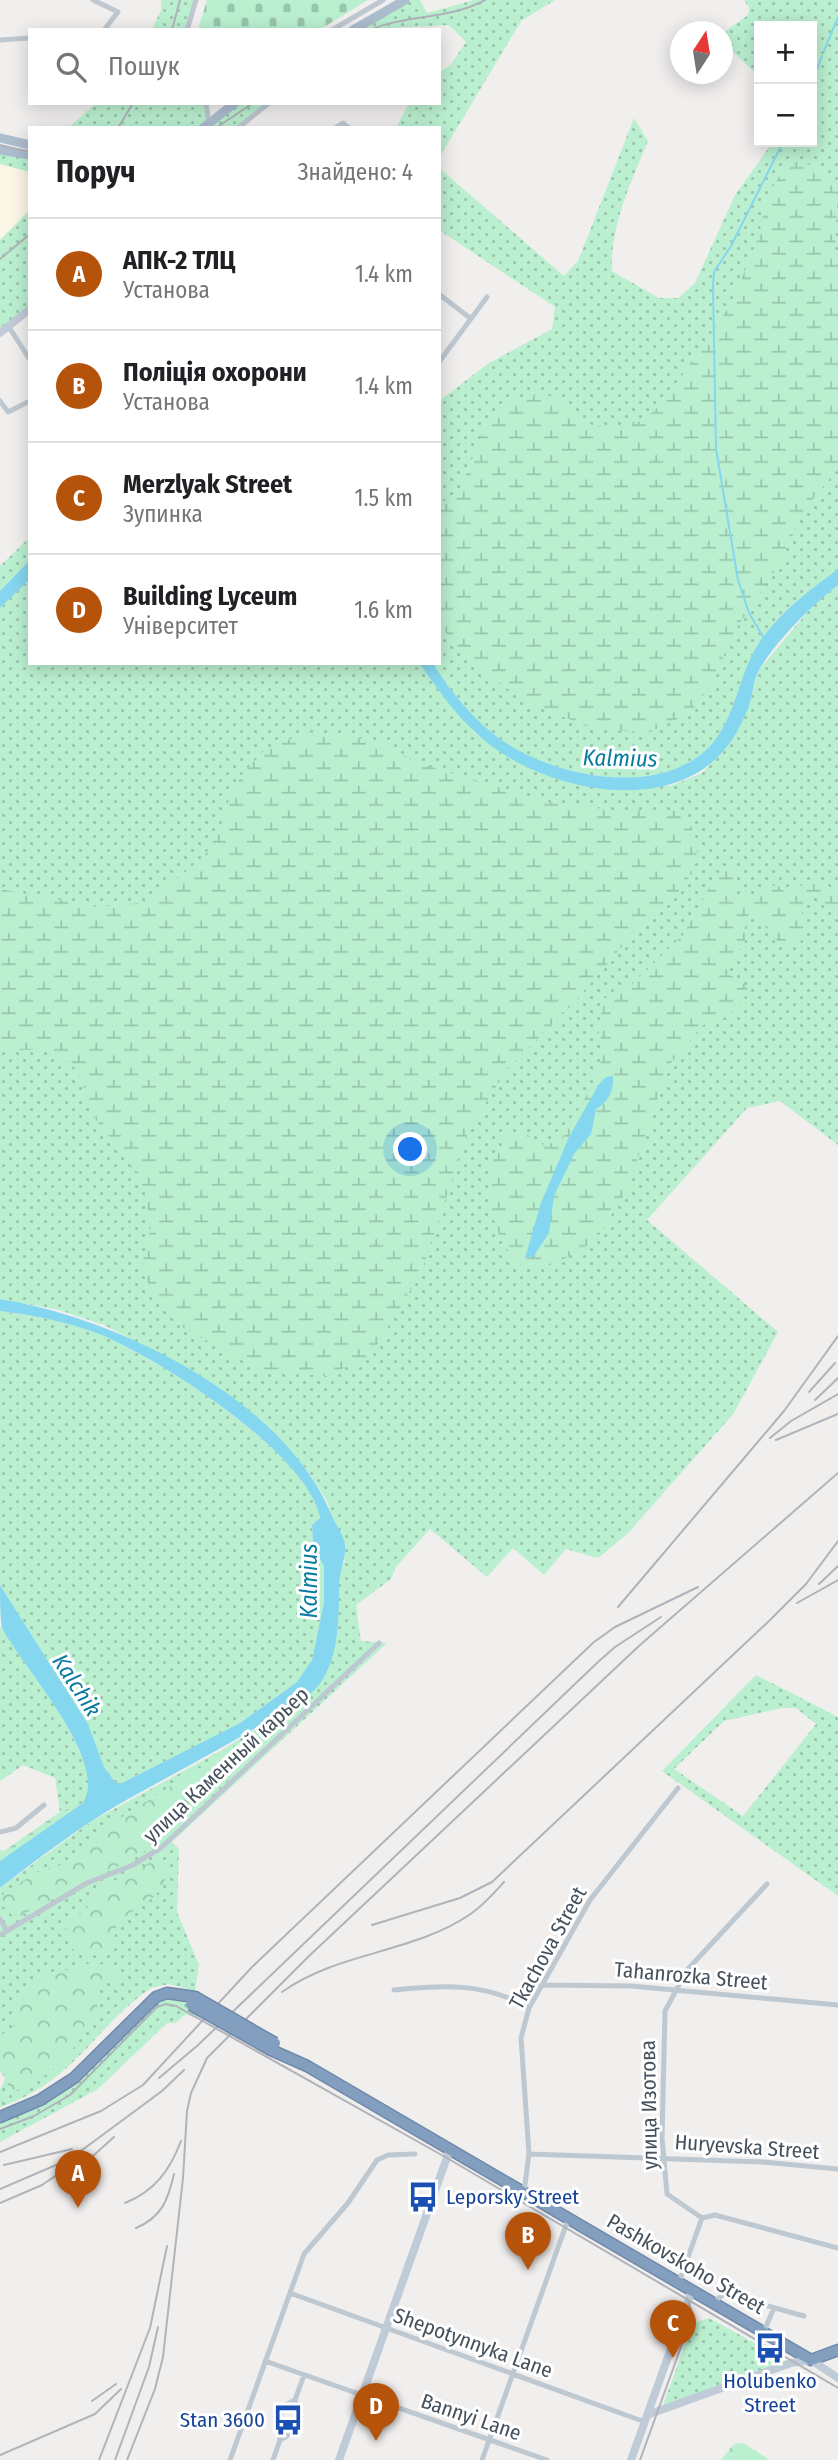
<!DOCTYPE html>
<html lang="uk">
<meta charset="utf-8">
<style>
:root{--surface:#fff;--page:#f6f6f6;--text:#202124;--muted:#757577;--line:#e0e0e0;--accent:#b45309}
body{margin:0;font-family:"Fira Sans Condensed",sans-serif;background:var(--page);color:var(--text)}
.controls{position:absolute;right:21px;top:21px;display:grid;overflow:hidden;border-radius:0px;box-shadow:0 4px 18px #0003}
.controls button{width:63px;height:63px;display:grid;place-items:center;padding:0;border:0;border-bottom:2px solid var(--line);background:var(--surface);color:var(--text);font:35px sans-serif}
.compass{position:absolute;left:670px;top:21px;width:63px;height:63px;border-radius:50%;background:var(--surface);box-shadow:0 4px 18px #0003;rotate:12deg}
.you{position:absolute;left:411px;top:1150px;width:24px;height:24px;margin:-18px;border:5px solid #fff;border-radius:50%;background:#1a73e8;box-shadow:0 0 0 10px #1a73e833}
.badge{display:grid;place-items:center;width:46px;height:46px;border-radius:50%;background:var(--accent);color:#fff;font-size:23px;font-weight:700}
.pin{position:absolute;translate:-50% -58px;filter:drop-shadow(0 2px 4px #0008)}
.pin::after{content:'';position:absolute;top:37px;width:24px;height:21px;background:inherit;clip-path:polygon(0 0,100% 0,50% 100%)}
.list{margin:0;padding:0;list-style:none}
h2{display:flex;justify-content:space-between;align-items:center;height:91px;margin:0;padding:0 28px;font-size:30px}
h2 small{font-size:23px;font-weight:400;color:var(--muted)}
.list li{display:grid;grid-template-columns:46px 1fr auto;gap:21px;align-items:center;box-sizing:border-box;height:112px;padding:0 28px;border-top:2px solid var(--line)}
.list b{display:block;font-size:26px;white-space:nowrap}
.list p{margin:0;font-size:23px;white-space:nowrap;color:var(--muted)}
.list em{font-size:23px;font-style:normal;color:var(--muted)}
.icon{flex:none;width:38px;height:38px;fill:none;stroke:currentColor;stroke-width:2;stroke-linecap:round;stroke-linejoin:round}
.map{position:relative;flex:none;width:838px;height:2460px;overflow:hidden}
.search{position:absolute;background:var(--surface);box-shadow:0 4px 18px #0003;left:28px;top:28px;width:413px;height:77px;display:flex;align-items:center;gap:18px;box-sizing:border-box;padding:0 24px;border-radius:0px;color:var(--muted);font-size:26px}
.panel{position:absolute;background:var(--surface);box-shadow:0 4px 18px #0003;left:28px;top:126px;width:413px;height:539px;border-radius:0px}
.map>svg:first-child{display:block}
.commercial{fill:#fcf6e6}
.grass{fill:url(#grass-dots);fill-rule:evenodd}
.forest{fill:url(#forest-crowns)}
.wetland{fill:url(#wetland-marsh)}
.cemetery{fill:url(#cemetery-stones)}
.water{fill:#85d7ef}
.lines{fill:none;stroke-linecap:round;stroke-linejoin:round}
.stream{stroke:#85d7ef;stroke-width:2}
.highway-casing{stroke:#6f8aab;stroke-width:13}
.street{stroke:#bec8d1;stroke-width:5}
.secondary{stroke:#c0cbd8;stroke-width:8}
.primary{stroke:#acbdce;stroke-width:9}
.highway{stroke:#839fbf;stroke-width:10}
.tram{stroke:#b0b3b9;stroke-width:2}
.rail{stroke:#b0b3b9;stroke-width:2}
.highway-bridge-casing{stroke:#6f8aab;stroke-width:13;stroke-linecap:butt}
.highway-bridge{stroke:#839fbf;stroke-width:10}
.labels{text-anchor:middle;stroke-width:6;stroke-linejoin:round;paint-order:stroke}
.street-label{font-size:21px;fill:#45515c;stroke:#fff}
.transit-label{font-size:21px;fill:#164399;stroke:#fff;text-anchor:start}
.water-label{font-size:23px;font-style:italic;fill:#087b9e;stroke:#fff}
</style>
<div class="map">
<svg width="838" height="2460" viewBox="0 0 838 2460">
<defs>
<pattern id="grass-dots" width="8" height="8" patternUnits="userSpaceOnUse" patternTransform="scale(1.75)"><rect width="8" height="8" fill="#baf0d0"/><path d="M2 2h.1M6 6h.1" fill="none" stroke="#99c5ac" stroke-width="1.8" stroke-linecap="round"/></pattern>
<pattern id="forest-crowns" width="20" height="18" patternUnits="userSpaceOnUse" patternTransform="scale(1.75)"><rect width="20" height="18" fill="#baf0d0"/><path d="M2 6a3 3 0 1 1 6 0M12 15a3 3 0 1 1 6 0" fill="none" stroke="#99c5ac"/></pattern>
<pattern id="wetland-marsh" width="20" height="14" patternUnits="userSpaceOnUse" patternTransform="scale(1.75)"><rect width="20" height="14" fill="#baf0d0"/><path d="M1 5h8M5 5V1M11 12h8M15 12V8" fill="none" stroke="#99c5ac"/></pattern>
<pattern id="cemetery-stones" width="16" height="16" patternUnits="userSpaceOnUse" patternTransform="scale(1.75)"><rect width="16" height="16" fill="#baf0d0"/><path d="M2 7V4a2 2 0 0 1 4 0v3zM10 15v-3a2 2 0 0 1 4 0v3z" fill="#99c5ac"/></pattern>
</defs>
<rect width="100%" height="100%" fill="#f1eeee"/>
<path class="commercial" d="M 0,164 L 30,172 L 30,210 L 0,239 Z"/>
<path class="grass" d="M 161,0 L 196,0 L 186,30 L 152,30 L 161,10 Z
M 405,0 L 420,0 L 427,13 L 474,0 L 555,0 L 521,21 L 439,158 L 439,128 L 396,128 L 409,103 L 439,103 L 439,73 L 451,64 L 466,42 L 449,25 L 353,30 Z
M 744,0 L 838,0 L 838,569 C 807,592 770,619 752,655 C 737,685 733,722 709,747 C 657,800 549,776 496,736 C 472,717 448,689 433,663 L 439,663 L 439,401 L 489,363 L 552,329 L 555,307 L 439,230 L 439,168 L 564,276 L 578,261 L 634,118 L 648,141 C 631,182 610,226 612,271 L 659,298 L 678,298 L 695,283 L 735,195 L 773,142 L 812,142 L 812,26 L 759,26 L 759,76 L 723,43 L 723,33 L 748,15 L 749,8 Z
M 96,103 L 204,103 L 207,121 L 198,128 L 68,128 Z
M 237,103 L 269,103 L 238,128 L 204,128 Z
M 0,152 L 30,158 L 30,172 L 0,164 Z
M 30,210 L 30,309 L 0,333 L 0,240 Z
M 30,537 L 30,560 L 0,591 L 0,566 Z
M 30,579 L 30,663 L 419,663 L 447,701 L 477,735 L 545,775 L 670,786 L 702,773 L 730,743 L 749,706 L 758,671 L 816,602 L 838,585 L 838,1145 L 780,1101 L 747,1108 L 647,1220 L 778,1332 L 734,1413 L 628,1533 L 598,1558 L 566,1549 L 544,1575 L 513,1548 L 487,1577 L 430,1529 L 396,1567 L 391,1579 L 356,1605 L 361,1641 L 387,1643 L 172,1842 L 179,1849 L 177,1912 L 199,1965 L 195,1991 L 169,1984 L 151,1988 C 94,2027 75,2082 0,2107 L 0,2090 L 5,2078 L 0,2071 L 0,1888 L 92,1821 L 222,1750 L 303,1700 L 338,1629 L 339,1575 L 345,1561 L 327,1501 L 308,1471 L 273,1432 L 234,1400 L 198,1374 L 104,1325 L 59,1310 L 0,1299 L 0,608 Z
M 0,1311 C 32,1315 68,1322 99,1334 C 158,1359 307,1452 320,1518 L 312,1525 L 313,1546 L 324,1566 L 324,1602 L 312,1660 L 297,1682 L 240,1723 L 122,1783 L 116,1783 L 104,1767 L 88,1724 L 0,1585 Z
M 0,1626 C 24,1659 91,1749 90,1789 C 90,1794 86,1798 83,1803 L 0,1861 L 0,1849 L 3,1852 L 60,1812 L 55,1778 L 23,1765 L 0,1781 Z
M 756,1675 L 838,1717 L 838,1896 L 662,1771 ZM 782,1708 L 796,1708 L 816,1724 L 743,1816 L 674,1769 L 724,1721 Z
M 163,1997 L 176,1997 L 202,2012 L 196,2019 L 186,2014 L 175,2023 L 167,2023 L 98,2089 L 0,2142 L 0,2120 L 49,2098 L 138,2016 Z
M 709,2318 L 787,2361 L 663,2405 L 690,2331 L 697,2322 Z"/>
<path class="forest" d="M 301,1704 L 308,1707 L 236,1775 L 181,1811 L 153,1845 L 140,1855 L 20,1916 L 12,1915 L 2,1905 L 4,1892 L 40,1871 L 77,1860 L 114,1822 Z
M 155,1860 L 161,1860 L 167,1867 C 167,1899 137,1905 117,1923 L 112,1953 L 103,1957 L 74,1951 L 65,1937 L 67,1922 L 85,1911 L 100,1888 Z
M 94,1962 L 117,1969 L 122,1976 L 118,1982 L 108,1983 L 97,1990 L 98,2020 L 79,2039 L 67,2059 L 37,2081 L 11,2093 L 0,2065 L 0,2034 L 10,2033 L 15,2029 L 11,2007 L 21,1989 L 40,1978 Z
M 738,2443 L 745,2444 L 770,2460 L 721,2460 L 732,2446 Z"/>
<path class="wetland" d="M 799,160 L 819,169 L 838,185 L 835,255 L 838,261 L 838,469 L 807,506 L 776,569 L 732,635 L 714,680 L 690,713 L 648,733 L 592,728 L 525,702 L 471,661 L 439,625 L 439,505 L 460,490 L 489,416 L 518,398 L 539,394 L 555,397 L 592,425 L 616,428 L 642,421 L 664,402 L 733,301 L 759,235 L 767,195 L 781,174 Z
M 309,732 L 382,741 L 415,762 L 547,802 L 612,810 L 675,811 L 691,826 L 698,846 L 693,872 L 671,901 L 625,943 L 573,1004 L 508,1068 L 469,1129 L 421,1273 L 370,1356 L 326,1376 L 263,1372 L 180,1326 L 155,1295 L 141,1270 L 151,1226 L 144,1188 L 125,1156 L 93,1116 L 78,1070 L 49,1049 L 0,1051 L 0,889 L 98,907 L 150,902 L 205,855 L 225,820 L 228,802 L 240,777 L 266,748 Z
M 731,866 L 737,872 L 734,887 L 738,900 L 758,894 L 766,884 L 781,887 L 785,893 L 815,879 L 838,891 L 838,919 L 822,899 L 808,897 L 801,909 L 807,931 L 799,944 C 778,946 767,936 761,917 L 751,911 L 745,920 L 745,942 L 726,965 L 729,974 L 748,987 L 743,1002 L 727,1017 L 706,1022 L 669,1065 L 627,1190 L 596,1240 L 559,1262 L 527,1269 C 494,1248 486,1202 492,1165 C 494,1155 502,1145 507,1136 L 522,1132 L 544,1145 L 561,1141 L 596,1078 L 605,1047 L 598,1032 L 603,999 L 629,987 L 683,935 L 712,883 L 722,869 Z
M 83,1803 L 0,1861 L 0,1854 L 60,1812 Z"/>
<path class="cemetery" d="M 207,0 L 368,0 L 319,30 L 198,30 Z"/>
<path class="water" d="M 30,560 L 30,579 L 0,608 L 0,591 Z
M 838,569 L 838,585 C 811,606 776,641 759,670 C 753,681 753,695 749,706 C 744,718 737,734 729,744 C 673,821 537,791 476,733 C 454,713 437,688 419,663 L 433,663 C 448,689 472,717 496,736 C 549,776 657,800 709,747 C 733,722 737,685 752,655 C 770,619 807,592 838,569 Z
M 613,1076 C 614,1090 608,1103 596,1109 L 591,1134 L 574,1154 L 554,1196 L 549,1233 L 533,1257 L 525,1258 L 541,1203 L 569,1137 L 599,1084 L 606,1077 Z
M 0,1299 C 118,1318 285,1399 332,1516 C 336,1526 344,1535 345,1545 C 346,1560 339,1572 339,1586 C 339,1617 339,1652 323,1679 C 310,1700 284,1711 264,1723 C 217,1751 169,1776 121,1803 C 78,1828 39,1858 0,1888 L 0,1861 L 83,1803 C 110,1762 22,1666 2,1628 C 0,1618 0,1597 0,1585 L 88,1724 L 104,1767 L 116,1783 L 122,1783 L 240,1723 L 297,1682 L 312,1660 L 324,1602 L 324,1566 L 313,1546 L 312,1525 L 320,1518 C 308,1453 158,1358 99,1334 C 68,1322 32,1315 0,1311 Z"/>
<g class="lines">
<path class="stream" d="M 824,51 L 838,17
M 812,82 L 822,56
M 765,640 L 749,613 L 738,580 L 716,449 L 713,287 L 714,272 L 731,246 L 783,142"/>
<g class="highway-casing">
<path id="highway" d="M 271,2050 L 307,2066 L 811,2360 L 838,2350
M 0,2117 L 40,2100 L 74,2078 L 156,1997 L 167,1993 L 195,1997"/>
</g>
<path class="street" d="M 93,0 L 118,12 L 104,30
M 187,30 L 196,0
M 332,30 L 383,0
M 0,40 L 30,38
M 206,103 L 209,123
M 238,128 L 269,103
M 335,128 L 343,123 L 349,128
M 439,294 L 470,318
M 9,327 L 30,360
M 439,362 L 487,297
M 0,401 L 8,412 L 30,401
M 0,1832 L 16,1828 L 44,1805
M 0,1919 L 7,1931
M 0,1935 L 87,1883 L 131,1866 L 162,1847 L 379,1643
M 541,1985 L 631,1986 L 838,2005
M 394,1990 C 443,1985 484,1982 529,2008
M 529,2154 L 763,2162 L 838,2169
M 524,2192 L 529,2154 L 521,2038 L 529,2008 L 590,1900 L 678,1788
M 702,2218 L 667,2194 L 662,2138 L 665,2011 L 687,1970 L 767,1884
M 702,2218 L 715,2215 L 838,2248
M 679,2282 L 702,2218
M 290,2293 L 645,2422
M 714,2302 L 724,2294 L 804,2316
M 764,2331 L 774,2308
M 265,2361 L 547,2460
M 280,2440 L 276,2428 L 284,2406 L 295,2400 L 304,2375
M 230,2460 L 304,2254 L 348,2203 L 377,2160 L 388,2155 L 415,2154
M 273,2460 L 280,2440 C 296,2433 303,2416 295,2400
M 482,2460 L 569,2217"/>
<path class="secondary" d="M 0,333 L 30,309
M 647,2415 L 791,2363 L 811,2360 L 838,2378
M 339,2460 L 450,2149
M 631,2460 L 692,2290"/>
<path class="primary" d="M 353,30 L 405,0
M 203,128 L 235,103
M 0,138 L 30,145
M 0,150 L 30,155"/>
<use href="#highway" class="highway"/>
<path class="tram" d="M 370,30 C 407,14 448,20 485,0
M 216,128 L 253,103
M 0,145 L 30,152
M 0,2129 L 34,2116 L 70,2095 L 157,2007 L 166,2004 L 176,2006 L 447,2158 L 838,2388
M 640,2460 L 690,2322 L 691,2309 L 687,2298"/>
<path class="rail" d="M 172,30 L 180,0
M 118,128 L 133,103
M 0,259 L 30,234
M 809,1392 L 835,1363
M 815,1400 L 838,1378
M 770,1438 L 791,1421 L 838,1394
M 776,1440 L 838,1414
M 819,1584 L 838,1566
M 797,1603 L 838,1580
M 618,1607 L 784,1411 L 838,1336
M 372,1925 L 460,1898 L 492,1882 L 770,1620 L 806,1584 L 838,1541
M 282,1992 C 338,1952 413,1953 469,1915 C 483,1906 494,1893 504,1882
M 159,2078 L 197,2046 L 598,1662 L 615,1647 L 661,1617
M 0,2152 L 101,2111 L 143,2085 L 252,1967 L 594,1642 L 615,1627 L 698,1587
M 4,2165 L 72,2149
M 64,2182 L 114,2137
M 0,2189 L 70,2159 L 162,2091 L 184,2070
M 0,2203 L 42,2185 L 70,2166
M 125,2203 C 155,2191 170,2170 181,2141
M 136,2228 C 162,2217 168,2200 174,2174
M 92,2401 L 116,2384
M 0,2455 L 95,2414 L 121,2389
M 99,2460 L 150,2328 L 167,2246
M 115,2460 L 149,2367 L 158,2327
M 127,2460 L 155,2389 L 163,2357 L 183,2178 L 187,2111 L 191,2093 L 207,2058 L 308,1957 L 640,1645 L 838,1473"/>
<g class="highway-bridge-casing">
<path id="highway-bridge" d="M 195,1997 L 275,2043
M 191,2005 L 271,2050"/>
</g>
<use href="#highway-bridge" class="highway-bridge"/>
</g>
<defs>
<g id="bus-bare" transform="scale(2.415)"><path d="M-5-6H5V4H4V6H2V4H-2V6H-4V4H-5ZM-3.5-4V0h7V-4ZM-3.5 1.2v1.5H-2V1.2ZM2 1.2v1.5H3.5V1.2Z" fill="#1a4fb4" stroke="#fff" stroke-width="2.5" paint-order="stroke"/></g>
</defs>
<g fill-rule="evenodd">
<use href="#bus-bare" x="423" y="2197"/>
<use href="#bus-bare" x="770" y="2348"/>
<use href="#bus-bare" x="288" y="2420"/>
</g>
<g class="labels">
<g class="street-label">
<text transform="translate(226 1765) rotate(-43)" y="7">улица Каменный карьер</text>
<text transform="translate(548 1948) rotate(-61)" y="7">Tkachova Street</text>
<text transform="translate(691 1976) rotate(5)" y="7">Tahanrozka Street</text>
<text transform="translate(649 2105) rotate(-91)" y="7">улица Изотова</text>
<text transform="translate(747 2147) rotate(4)" y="7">Huryevska Street</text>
<text transform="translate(686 2264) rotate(30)" y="7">Pashkovskoho Street</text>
<text transform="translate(473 2343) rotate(20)" y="7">Shepotynnyka Lane</text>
<text transform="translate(471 2417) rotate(19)" y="7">Bannyi Lane</text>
</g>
<g class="transit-label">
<text x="446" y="2204">Leporsky Street</text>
<text x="770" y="2388" text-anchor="middle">Holubenko<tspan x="770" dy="24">Street</tspan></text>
<text x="265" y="2427" text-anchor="end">Stan 3600</text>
</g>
<g class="water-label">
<text transform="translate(620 758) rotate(1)" y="8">Kalmius</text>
<text transform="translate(309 1581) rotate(-90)" y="8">Kalmius</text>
<text transform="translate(77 1685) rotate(57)" y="8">Kalchik</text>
</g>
</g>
</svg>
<div class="controls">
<button>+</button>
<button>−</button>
</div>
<svg class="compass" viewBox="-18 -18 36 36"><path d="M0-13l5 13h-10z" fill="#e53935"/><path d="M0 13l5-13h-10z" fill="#757577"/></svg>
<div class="you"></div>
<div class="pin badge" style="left:78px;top:2208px">A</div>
<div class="pin badge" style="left:528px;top:2270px">B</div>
<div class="pin badge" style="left:673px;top:2358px">C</div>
<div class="pin badge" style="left:376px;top:2441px">D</div>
<div class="search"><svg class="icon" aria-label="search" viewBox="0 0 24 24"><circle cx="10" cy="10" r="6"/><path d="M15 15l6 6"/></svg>Пошук</div>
<section class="panel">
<h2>Поруч<small>Знайдено: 4</small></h2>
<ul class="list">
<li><span class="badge">A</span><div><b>АПК-2 ТЛЦ</b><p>Установа</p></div><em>1.4 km</em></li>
<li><span class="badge">B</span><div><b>Поліція охорони</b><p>Установа</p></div><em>1.4 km</em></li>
<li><span class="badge">C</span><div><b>Merzlyak Street</b><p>Зупинка</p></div><em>1.5 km</em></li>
<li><span class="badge">D</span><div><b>Building Lyceum</b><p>Університет</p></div><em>1.6 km</em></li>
</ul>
</section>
</div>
